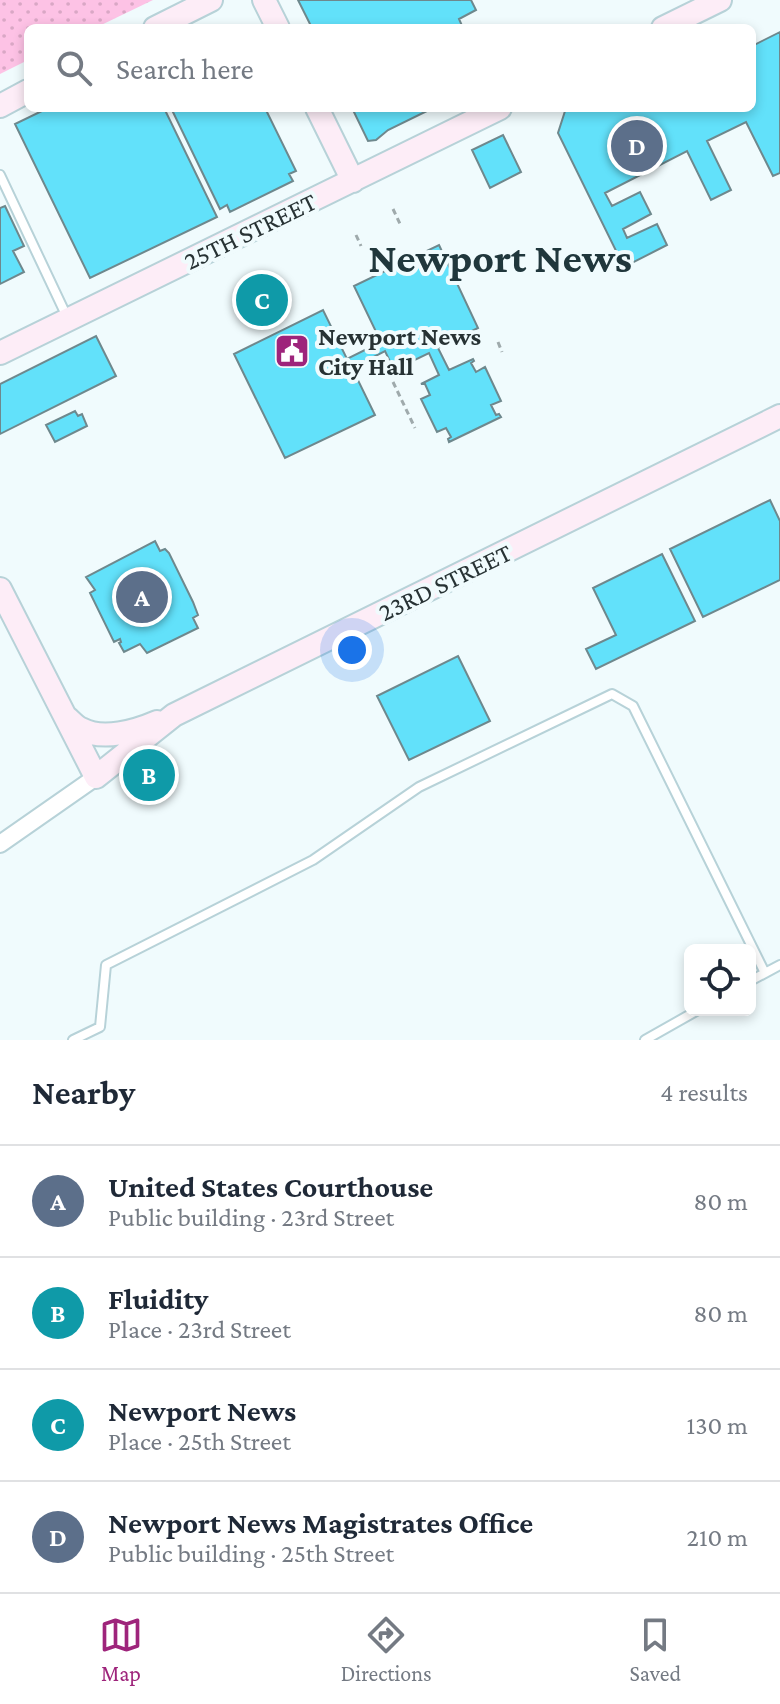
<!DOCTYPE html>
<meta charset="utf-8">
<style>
:root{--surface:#fff;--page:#f6f6f7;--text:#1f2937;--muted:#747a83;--line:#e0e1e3;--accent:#9e247b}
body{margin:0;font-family:"Crimson Pro",serif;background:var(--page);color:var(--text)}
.controls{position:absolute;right:24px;bottom:24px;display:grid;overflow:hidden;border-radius:12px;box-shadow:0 4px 12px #0003}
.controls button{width:72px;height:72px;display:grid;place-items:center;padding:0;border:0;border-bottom:2px solid var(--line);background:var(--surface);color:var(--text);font:40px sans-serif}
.you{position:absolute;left:352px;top:650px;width:28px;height:28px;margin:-20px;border:6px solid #fff;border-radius:50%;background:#1a73e8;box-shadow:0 0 0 12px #1a73e833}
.badge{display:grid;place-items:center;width:52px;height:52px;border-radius:50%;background:var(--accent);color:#fff;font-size:26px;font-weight:700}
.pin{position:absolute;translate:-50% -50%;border:4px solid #fff;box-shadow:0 2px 8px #0006}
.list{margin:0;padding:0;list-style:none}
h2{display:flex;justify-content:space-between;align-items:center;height:104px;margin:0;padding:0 32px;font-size:34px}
h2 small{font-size:26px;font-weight:400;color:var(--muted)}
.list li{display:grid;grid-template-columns:52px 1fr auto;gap:24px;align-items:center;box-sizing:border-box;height:112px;padding:0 32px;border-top:2px solid var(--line)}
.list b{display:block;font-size:30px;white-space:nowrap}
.list p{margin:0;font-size:26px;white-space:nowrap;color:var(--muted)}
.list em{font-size:26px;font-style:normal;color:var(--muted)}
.icon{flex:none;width:44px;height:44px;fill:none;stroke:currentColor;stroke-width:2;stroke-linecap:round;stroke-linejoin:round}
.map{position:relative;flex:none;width:780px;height:1040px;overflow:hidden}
.search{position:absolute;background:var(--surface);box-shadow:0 4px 12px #0003;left:24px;right:24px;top:24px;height:88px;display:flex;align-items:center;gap:20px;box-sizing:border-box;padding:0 28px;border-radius:12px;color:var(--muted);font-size:30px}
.sheet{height:552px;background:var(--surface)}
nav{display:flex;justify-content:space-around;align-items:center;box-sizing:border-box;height:112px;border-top:2px solid var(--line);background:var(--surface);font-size:22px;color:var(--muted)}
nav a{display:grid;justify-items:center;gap:4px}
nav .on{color:var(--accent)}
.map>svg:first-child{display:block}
.green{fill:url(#green-dots)}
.building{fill:#62e1fa;stroke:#6e888d;stroke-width:2}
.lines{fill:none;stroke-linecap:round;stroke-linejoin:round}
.lane-casing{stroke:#b7d2d8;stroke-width:12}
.street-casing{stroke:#b7d2d8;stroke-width:20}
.secondary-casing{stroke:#b7d2d8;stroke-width:26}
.path{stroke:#9faaac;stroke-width:3;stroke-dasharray:6 4;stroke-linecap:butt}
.lane{stroke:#fff;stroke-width:8}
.street{stroke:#fff;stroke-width:16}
.secondary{stroke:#fdedf7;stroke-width:22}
.labels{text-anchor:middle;stroke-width:8;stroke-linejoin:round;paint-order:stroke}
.street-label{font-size:26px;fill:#273234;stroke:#f0fbfd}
.poi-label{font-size:26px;font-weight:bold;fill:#273234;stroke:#f0fbfd;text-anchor:start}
.town-label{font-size:42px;font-weight:bold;fill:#20373c;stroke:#f0fbfd}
</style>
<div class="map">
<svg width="780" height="1040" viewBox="0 0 780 1040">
<defs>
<pattern id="green-dots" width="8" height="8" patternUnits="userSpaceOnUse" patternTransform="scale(2)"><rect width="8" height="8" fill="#fdc2e5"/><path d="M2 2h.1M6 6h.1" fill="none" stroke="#d9a7c5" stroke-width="1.8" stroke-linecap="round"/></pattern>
</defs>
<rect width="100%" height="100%" fill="#f0fbfd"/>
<path class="green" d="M 0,0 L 153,0 L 95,28 L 28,28 L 28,60 L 0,74 Z"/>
<path class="building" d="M 298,0 L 471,0 L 476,10 L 459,19 L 463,28 L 312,28 Z
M 780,32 L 780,173 L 773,176 L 746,122 L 707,141 L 731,190 L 711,200 L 687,151 L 605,193 L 612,206 L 640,192 L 651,214 L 623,229 L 627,238 L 657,224 L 667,245 L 624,267 L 558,133 L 566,108 L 652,108 L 653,110 L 658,108 L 752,108 L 752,46 Z
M 48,108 L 164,108 L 217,217 L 90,278 L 15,124 Z
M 171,108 L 265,108 L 296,171 L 289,174 L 293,181 L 230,212 L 227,205 L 220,209 Z
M 352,108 L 433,108 L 388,130 L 376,140 L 368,141 Z
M 503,135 L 521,172 L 490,188 L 472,150 Z
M 5,206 L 24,246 L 13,251 L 24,272 L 0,284 L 0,208 Z
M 439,245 L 478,328 L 438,348 L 449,370 L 473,359 L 474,361 L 471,363 L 476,372 L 485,367 L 501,401 L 491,405 L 496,415 L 499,414 L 501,417 L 449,442 L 448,439 L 451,437 L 446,428 L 437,432 L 421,399 L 430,395 L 425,384 L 421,384 L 439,375 L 429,353 L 394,370 L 385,351 L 352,368 L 375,415 L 285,458 L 234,354 L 323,310 L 347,359 L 381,342 L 354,286 Z
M 96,336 L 116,376 L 0,434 L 0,384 Z
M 75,411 L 78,416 L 82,414 L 87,426 L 55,442 L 46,425 Z
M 770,500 L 780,521 L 780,580 L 703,617 L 670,549 Z
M 155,541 L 160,551 L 165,549 L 169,553 L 193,602 L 198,615 L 193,618 L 198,628 L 147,653 L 140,644 L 124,652 L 119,643 L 121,642 L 120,639 L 114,642 L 90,593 L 95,590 L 86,577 Z
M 662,554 L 695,621 L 596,669 L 586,649 L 616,635 L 593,588 Z
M 458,656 L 490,721 L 409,760 L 377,696 Z"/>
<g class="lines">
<g class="lane-casing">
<path id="lane" d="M 0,175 L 68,319
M 750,981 L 780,965
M 73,1040 L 100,1027 L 106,965 L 313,860 L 419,787 L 612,694 L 633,706 L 765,973
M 645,1040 L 698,1010"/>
</g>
<g class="street-casing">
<path id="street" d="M 0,844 L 96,777"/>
</g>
<g class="secondary-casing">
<path id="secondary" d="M 264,0 L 278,28
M 155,28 L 211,0
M 663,28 L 720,0
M 0,106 L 28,91
M 317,108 L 353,181
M 0,353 L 500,108
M 0,589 L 96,777 L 174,715 L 780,416
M 66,717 C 71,721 76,727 81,729 C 103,741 136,731 157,722"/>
</g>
<path class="path" d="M 393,209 L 401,226
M 356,235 L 361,246
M 498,342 L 502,352
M 393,382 L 415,428"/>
<use href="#lane" class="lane"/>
<use href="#street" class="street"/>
<use href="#secondary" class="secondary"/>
</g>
<defs>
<g id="civic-square" transform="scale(1.8)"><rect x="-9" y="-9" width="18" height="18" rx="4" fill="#9e247b" stroke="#f0fbfd"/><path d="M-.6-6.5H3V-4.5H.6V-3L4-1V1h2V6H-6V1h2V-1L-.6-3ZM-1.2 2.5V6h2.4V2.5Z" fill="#fff"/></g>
</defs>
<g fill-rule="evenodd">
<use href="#civic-square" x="292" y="351"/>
</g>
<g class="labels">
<g class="street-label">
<text transform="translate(250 231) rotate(-26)" y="9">25TH STREET</text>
<text transform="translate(445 582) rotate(-26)" y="9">23RD STREET</text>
</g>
<g class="poi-label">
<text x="318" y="345">Newport News<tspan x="318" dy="30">City Hall</tspan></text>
</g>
<g class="town-label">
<text x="500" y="272">Newport News</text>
</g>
</g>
</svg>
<div class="controls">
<button><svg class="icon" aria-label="locate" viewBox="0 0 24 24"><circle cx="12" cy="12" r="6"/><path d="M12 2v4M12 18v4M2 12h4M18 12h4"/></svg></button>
</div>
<div class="you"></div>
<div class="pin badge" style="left:142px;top:597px;background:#5c6f8a">A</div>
<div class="pin badge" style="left:149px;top:775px;background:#0f9aa8">B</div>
<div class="pin badge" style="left:262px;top:300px;background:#0f9aa8">C</div>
<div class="pin badge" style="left:637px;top:146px;background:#5c6f8a">D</div>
<div class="search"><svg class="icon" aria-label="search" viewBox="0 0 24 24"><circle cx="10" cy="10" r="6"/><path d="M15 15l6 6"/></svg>Search here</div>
</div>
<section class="sheet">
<h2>Nearby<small>4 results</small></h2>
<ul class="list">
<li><span class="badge" style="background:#5c6f8a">A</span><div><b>United States Courthouse</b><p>Public building · 23rd Street</p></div><em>80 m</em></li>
<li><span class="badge" style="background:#0f9aa8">B</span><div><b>Fluidity</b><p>Place · 23rd Street</p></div><em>80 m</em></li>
<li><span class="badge" style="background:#0f9aa8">C</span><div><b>Newport News</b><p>Place · 25th Street</p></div><em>130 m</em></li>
<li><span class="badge" style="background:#5c6f8a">D</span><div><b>Newport News Magistrates Office</b><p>Public building · 25th Street</p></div><em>210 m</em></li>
</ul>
</section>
<nav>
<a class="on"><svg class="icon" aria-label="map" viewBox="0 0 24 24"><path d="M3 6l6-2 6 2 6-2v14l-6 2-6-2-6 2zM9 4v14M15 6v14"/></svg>Map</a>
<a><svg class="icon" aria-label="directions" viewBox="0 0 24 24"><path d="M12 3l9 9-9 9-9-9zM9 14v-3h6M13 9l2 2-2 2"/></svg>Directions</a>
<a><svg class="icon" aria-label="saved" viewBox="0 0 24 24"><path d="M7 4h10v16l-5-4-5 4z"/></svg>Saved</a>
</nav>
